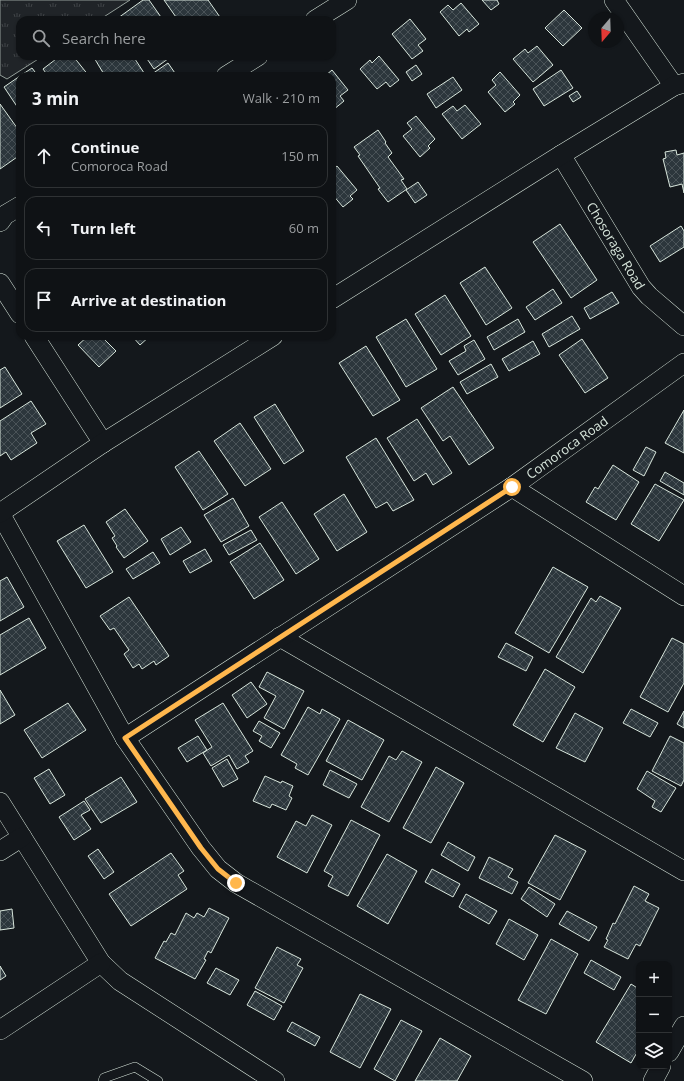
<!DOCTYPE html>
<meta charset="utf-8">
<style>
:root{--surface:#0f1215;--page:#181b1e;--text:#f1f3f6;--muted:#9b9ea0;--line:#2f3234}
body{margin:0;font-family:"Open Sans",sans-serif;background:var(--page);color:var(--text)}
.controls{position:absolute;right:12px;bottom:12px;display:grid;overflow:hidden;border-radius:8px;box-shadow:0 1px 3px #0004}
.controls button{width:36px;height:36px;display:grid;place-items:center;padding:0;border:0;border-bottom:1px solid var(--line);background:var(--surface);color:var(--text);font:20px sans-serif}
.compass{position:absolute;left:588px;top:12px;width:36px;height:36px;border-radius:50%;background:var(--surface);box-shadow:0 1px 3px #0004;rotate:199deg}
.stop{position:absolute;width:12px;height:12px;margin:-9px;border:3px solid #ffb74d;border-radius:50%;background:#fff}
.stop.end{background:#ffb74d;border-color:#fff;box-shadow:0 1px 4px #0008}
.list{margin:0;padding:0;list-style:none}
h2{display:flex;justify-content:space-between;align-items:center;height:52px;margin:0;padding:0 16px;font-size:17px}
h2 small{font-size:13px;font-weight:400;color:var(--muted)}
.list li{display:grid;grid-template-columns:26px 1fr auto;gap:12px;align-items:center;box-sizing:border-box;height:64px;margin:0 8px 8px;padding:0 8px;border:1px solid var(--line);border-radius:12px}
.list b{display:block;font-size:15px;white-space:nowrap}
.list p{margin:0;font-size:13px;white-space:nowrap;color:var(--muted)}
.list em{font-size:13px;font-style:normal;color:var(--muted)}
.icon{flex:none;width:22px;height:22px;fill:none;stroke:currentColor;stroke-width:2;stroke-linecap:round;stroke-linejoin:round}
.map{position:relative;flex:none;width:684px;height:1081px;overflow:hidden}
.search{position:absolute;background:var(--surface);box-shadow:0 1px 3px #0004;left:16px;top:16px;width:320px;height:44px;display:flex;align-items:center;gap:10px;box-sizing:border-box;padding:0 14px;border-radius:12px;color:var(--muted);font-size:15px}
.panel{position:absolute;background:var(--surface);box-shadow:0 1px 3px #0004;left:16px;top:72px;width:320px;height:268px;border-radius:12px}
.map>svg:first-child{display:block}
.grass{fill:url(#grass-tufts);stroke:#939e99}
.building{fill:url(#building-cross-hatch);stroke:#d8e6dc}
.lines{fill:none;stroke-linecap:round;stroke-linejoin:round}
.lane-casing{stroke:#d8e6dc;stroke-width:10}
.street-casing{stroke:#d8e6dc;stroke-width:20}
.lane{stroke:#14181c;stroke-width:9}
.street{stroke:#14181c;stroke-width:19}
.route{stroke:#ffb74d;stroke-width:5}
.labels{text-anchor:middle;stroke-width:3;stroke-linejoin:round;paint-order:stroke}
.street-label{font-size:13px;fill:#d8e6dc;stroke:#14181c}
</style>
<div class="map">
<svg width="684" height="1081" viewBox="0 0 684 1081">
<defs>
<pattern id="grass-tufts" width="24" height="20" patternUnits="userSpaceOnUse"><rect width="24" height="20" fill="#202428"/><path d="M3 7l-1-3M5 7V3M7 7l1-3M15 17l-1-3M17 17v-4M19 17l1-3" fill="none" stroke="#404447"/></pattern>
<pattern id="building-cross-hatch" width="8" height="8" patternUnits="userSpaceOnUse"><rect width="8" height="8" fill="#2c363c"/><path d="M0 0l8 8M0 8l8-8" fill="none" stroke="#4a5358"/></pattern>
</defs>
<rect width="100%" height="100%" fill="#14181c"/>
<path class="grass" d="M 0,0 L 130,0 L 99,20 L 20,20 L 20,56 L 43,56 L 7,79 L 0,75 Z"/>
<path class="building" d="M 143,0 L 149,0 L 163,20 L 119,20 L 118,18 Z
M 164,0 L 208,0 L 222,20 L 178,20 Z
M 482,0 L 497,0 L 499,4 L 491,10 Z
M 461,3 L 479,24 L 469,32 L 467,29 L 459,36 L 440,12 L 448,5 L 453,10 Z
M 564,10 L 582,28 L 563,46 L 545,28 Z
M 410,19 L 426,39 L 418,45 L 423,51 L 412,59 L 392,34 Z
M 537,46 L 553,65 L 533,82 L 513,59 L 525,49 L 528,53 Z
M 60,56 L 73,56 L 89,76 L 48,76 L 43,69 Z
M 93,56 L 133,56 L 146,76 L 105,76 Z
M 145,56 L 172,56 L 154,69 Z
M 379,56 L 399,80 L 390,87 L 386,82 L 377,89 L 360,69 L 370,60 L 372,63 Z
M 168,63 L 177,76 L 153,76 L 152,74 Z
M 416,65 L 422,74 L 412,81 L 406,72 Z
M 32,68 L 38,76 L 20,76 Z
M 332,70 L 348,90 L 340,96 L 344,101 L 333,110 L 332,108 L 332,76 L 325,76 Z
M 561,70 L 573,88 L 544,106 L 533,89 Z
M 500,72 L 520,95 L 513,102 L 515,104 L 505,112 L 488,92 L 496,85 L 492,80 Z
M 20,76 L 20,111 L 4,87 Z
M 453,77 L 462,90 L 436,108 L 427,94 Z
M 577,91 L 581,97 L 573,102 L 569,96 Z
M 0,104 L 20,132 L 20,155 L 0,169 Z
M 465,105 L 481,124 L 462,139 L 442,114 L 453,106 L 457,111 Z
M 416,116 L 435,139 L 428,146 L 430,148 L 420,157 L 403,136 L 412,129 L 407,123 Z
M 378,130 L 386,142 L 385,143 L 392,153 L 388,157 L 404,179 L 401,180 L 407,189 L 388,202 L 378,189 L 380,188 L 358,156 L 360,155 L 354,147 Z
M 676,150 L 677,155 L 684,153 L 684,193 L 682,184 L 670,187 L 663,159 L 666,158 L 665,152 Z
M 337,166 L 357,190 L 350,196 L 353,199 L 343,207 L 332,194 L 332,170 Z
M 418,182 L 427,195 L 415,203 L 406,190 Z
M 560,224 L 597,280 L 571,298 L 533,242 Z
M 681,226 L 684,231 L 684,247 L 660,262 L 650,246 Z
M 485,267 L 512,308 L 486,325 L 460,283 Z
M 553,289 L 562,303 L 535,320 L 526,307 Z
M 612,292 L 619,303 L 590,319 L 584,308 Z
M 445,295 L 471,336 L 441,355 L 415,314 Z
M 572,316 L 580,329 L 549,347 L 542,334 Z
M 406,319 L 437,369 L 406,387 L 376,337 Z
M 518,319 L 525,332 L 494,350 L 487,337 Z
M 88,336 L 101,336 L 116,351 L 99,367 L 78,345 Z
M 132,336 L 150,336 L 140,345 Z
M 582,339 L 608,378 L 585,393 L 559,355 Z
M 474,340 L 485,359 L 458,375 L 449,361 L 466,351 L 464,346 Z
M 533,341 L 540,354 L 509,371 L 502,359 Z
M 366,346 L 400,400 L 373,416 L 339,363 Z
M 491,364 L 498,377 L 467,394 L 460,382 Z
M 5,367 L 22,394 L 0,408 L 0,370 Z
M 453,387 L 494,448 L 469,465 L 450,436 L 443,441 L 421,408 Z
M 31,401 L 46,424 L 31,433 L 37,443 L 11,460 L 6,452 L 0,456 L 0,421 Z
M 275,404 L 304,451 L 284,464 L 254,417 Z
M 684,410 L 684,453 L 665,443 Z
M 417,419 L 452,473 L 433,485 L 426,473 L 414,481 L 387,438 Z
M 240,423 L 271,469 L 245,486 L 214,441 Z
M 376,438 L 414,500 L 393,511 L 387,502 L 376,508 L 346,457 Z
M 646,447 L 656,452 L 644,476 L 633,470 Z
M 199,451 L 228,494 L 203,510 L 175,467 Z
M 613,465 L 639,482 L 616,520 L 586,502 L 595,487 L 598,489 Z
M 665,472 L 684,483 L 684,495 L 660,481 Z
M 655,484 L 684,500 L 659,541 L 631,524 Z
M 344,494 L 367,532 L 337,551 L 314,514 Z
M 233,498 L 249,526 L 221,542 L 204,515 Z
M 282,502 L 319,559 L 296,574 L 259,517 Z
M 125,509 L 148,541 L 124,558 L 116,547 L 117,546 L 112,538 L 115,536 L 106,522 Z
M 84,525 L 113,572 L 86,588 L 57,541 Z
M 181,527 L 191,542 L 170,555 L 161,539 Z
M 251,530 L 257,540 L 229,555 L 223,545 Z
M 260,543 L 284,580 L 254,599 L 230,562 Z
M 205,549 L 212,561 L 190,573 L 183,561 Z
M 153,552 L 160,563 L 133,579 L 126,569 Z
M 553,567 L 588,587 L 549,653 L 515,633 Z
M 7,577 L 24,607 L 0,621 L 0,581 Z
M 600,596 L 621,608 L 583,673 L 556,657 L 591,598 L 596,602 Z
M 129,597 L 169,656 L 156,665 L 154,661 L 142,669 L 139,664 L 133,668 L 124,654 L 129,650 L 114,628 L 110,630 L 100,616 Z
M 29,618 L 46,648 L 0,675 L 0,635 Z
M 672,638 L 684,644 L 684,683 L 668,712 L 640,697 Z
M 506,643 L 533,657 L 526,671 L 498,657 Z
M 545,669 L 575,687 L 543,742 L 513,725 Z
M 267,672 L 304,691 L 284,729 L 264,718 L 276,696 L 259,687 Z
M 251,682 L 267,704 L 247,718 L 232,695 Z
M 0,690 L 15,715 L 0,724 Z
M 68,703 L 86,730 L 42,758 L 24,730 Z
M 223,703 L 253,751 L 245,756 L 249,762 L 237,769 L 229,755 L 211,766 L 203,753 L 212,747 L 195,720 Z
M 308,707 L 320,714 L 322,709 L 340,719 L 308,775 L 295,768 L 297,764 L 281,755 Z
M 631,709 L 658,723 L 650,737 L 623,723 Z
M 684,711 L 684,728 L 677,724 Z
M 575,713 L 603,728 L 585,762 L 556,748 Z
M 348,720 L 384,740 L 362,780 L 326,761 Z
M 259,721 L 280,733 L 271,748 L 259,741 L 262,736 L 253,731 Z
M 198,736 L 207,750 L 187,762 L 178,748 Z
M 670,736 L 684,743 L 684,780 L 681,786 L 652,771 Z
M 402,751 L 422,762 L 389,822 L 361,807 L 389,756 L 396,760 Z
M 227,759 L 238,779 L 223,787 L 212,768 Z
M 436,767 L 464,783 L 431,843 L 403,828 Z
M 49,769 L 65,795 L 50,804 L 34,778 Z
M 330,770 L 357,784 L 349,798 L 323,785 Z
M 647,771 L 676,788 L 661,812 L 652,807 L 655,801 L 637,789 Z
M 265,776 L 281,783 L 282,781 L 293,786 L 289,796 L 292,798 L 286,810 L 272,804 L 270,808 L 253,801 Z
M 121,777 L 137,802 L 101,823 L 85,799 Z
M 84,801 L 90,810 L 81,815 L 91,829 L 74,840 L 59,817 Z
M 312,815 L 332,825 L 307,873 L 277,857 L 296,821 L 306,826 Z
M 351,820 L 380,835 L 348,896 L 328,886 L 333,876 L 324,871 Z
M 555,835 L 586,851 L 560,900 L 528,883 Z
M 448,842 L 475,857 L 468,871 L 441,855 Z
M 98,849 L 114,872 L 104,879 L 88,856 Z
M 171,853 L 184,871 L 178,875 L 187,889 L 131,926 L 109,894 Z
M 387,854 L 417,871 L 388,924 L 357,906 Z
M 489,857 L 513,869 L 508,877 L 518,882 L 512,894 L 479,878 Z
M 432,869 L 460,884 L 453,897 L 425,882 Z
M 634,886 L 649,894 L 645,901 L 659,908 L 640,946 L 636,944 L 628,959 L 604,947 L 608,940 L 606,939 L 613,923 L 615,924 Z
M 529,887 L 555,904 L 547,917 L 521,899 Z
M 466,894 L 497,911 L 489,924 L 459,907 Z
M 209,908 L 229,918 L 211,953 L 208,951 L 204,959 L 206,960 L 195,979 L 155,958 L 164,941 L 166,942 L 171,933 L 175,935 L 186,913 L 194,918 L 197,913 L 204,917 Z
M 12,909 L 14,928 L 0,930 L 0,911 Z
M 567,911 L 597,927 L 589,941 L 559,924 Z
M 509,919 L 538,935 L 524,960 L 496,944 Z
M 551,939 L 578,954 L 546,1014 L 518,1000 Z
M 277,947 L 301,959 L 297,965 L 303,968 L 284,1003 L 255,988 Z
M 591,960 L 621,977 L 614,990 L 584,973 Z
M 0,966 L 6,976 L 0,980 Z
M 216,968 L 239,980 L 230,995 L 207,983 Z
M 631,984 L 639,989 L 639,1049 L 631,1063 L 596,1042 Z
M 255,991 L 282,1006 L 274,1020 L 247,1005 Z
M 360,994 L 391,1009 L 360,1068 L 330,1052 Z
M 401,1020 L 422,1031 L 395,1081 L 374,1069 Z
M 292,1022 L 320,1037 L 315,1046 L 287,1031 Z
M 440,1038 L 471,1056 L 457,1081 L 415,1081 Z"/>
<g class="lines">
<g class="lane-casing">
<path id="lane" d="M 103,1081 L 104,1078 L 135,1067 L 158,1081"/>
</g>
<g class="street-casing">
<g id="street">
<path d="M 614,0 L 674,86"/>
<path d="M 315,20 L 347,0"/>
<path d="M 226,76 L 258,56"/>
<path id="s1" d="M 561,155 L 641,287 L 649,296 L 684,326"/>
<path d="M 0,222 L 5,215 L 20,206"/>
<path d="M 0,283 L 20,314"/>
<path d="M 332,299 L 561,155 L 674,86 L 684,83"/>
<path d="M 34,336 L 103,443"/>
<path d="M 512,487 L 684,596"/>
<path d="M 0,513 L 125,738 L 201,848 L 218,869 L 236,883 L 583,1081"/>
<path d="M 0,513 L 103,443 L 273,336"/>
<path d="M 280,637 L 684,871"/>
<path id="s2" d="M 125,738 L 512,487 L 684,363"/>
<path d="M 0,802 L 101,963 L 120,981 L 275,1081"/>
<path d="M 0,851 L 22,837"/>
<path d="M 0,1030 L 101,963"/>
<path d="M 669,1052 L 684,1026"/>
<path d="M 653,1081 L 661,1066"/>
</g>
</g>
<use href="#lane" class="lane"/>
<use href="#street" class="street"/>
</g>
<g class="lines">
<path class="route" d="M 236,883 L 218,869 L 201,848 L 125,738 L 512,487"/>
</g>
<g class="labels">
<g class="street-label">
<text dy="5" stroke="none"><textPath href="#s1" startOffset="106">Chosoraga Road</textPath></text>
<text dy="5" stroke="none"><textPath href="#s2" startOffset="529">Comoroca Road</textPath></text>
</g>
</g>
</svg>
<div class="controls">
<button>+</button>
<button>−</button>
<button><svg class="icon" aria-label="layers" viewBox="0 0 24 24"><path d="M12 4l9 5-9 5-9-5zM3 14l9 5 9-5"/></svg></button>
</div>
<svg class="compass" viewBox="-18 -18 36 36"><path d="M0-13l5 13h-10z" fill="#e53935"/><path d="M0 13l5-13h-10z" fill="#9b9ea0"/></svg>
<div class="stop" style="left:512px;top:487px"></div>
<div class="stop end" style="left:236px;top:883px"></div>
<div class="search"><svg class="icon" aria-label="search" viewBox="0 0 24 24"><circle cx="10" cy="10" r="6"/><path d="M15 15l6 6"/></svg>Search here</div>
<section class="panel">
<h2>3 min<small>Walk · 210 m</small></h2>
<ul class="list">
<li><svg class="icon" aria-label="ahead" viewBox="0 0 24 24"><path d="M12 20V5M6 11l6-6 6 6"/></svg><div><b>Continue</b><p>Comoroca Road</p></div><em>150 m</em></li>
<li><svg class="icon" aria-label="left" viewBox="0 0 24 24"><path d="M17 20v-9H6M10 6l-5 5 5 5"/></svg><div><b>Turn left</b></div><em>60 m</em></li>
<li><svg class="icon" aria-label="arrive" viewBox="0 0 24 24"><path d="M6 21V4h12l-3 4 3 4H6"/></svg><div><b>Arrive at destination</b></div></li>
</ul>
</section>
</div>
